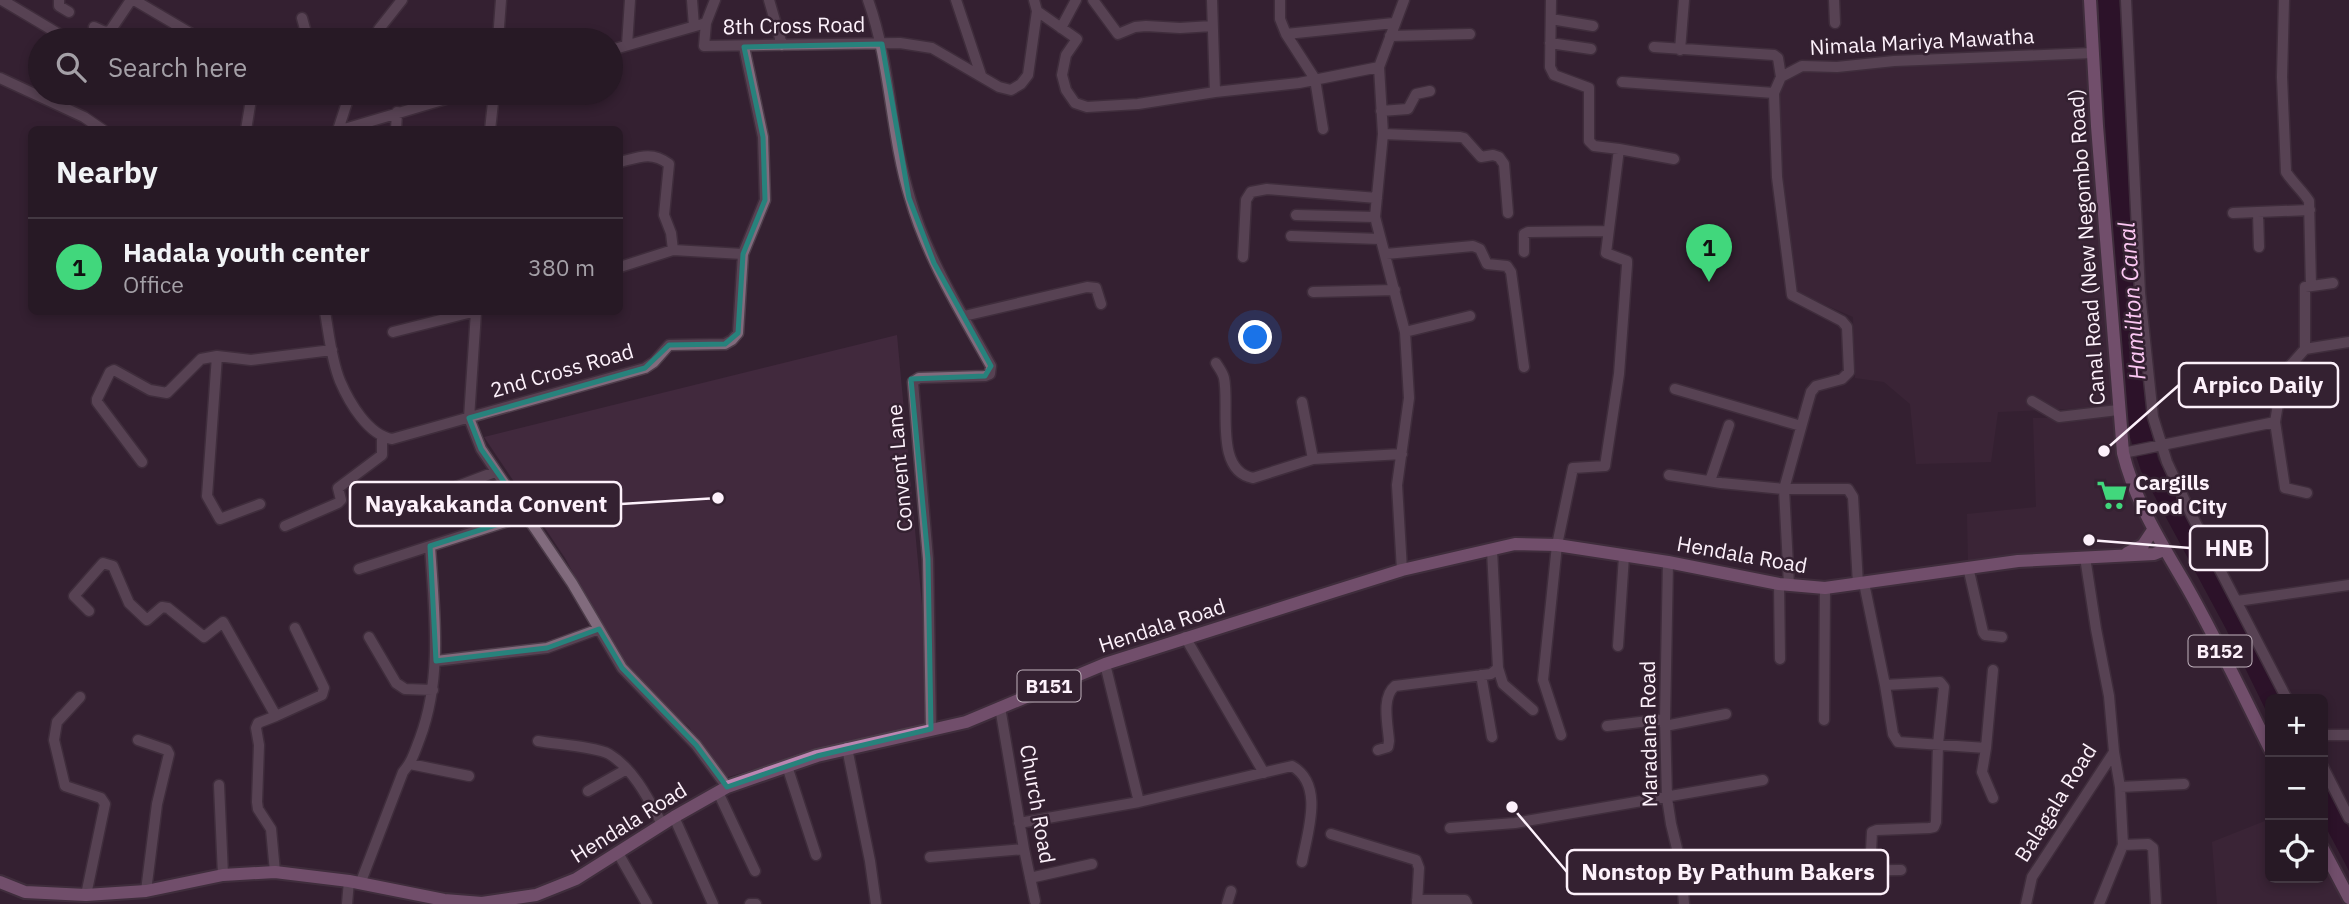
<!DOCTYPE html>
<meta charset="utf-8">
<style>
:root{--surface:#271925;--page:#332632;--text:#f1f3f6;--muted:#a4a0a7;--line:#433842;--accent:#41d77c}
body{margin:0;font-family:"IBM Plex Sans",sans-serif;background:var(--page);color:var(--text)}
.controls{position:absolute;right:21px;bottom:21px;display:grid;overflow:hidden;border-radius:10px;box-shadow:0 4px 10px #0003}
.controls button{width:63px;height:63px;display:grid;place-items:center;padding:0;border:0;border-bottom:2px solid var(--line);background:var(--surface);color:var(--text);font:35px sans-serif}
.you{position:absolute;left:1256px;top:338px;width:24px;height:24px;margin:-18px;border:5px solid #fff;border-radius:50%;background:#1a73e8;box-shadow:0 0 0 10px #1a73e833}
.badge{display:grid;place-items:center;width:46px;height:46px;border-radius:50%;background:var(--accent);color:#111;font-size:23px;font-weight:700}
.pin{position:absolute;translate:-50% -58px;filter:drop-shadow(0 2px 4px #0008)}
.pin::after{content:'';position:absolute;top:37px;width:24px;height:21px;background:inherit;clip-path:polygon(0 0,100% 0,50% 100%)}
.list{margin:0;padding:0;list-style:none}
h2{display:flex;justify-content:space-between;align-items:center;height:91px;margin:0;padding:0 28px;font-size:30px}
h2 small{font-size:23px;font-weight:400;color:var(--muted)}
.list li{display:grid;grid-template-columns:46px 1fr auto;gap:21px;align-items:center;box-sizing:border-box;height:98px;padding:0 28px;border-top:2px solid var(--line)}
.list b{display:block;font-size:26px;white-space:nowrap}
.list p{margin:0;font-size:23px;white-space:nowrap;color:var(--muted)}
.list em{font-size:23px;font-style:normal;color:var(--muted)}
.icon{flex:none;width:38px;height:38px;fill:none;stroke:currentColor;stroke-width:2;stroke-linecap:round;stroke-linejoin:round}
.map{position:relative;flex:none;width:2349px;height:904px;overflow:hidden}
.search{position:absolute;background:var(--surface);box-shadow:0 4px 10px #0003;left:28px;top:28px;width:595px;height:77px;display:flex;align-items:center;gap:18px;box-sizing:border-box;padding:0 24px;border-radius:38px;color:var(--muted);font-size:26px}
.panel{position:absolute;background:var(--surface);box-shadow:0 4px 10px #0003;left:28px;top:126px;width:595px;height:189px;border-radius:10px}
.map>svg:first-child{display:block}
.built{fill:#41293d}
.water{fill:#22001f}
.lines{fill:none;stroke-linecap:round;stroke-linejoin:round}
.minor-casing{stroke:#4d3d4a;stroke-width:13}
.major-casing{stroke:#4d3d4a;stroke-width:16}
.minor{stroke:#816b7d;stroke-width:10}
.major{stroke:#bb86b2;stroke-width:12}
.marked{fill:none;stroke:#27827c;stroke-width:5;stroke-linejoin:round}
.labels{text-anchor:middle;stroke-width:5;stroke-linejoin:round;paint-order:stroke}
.shield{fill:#342131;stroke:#c1b3be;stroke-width:2}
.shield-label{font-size:19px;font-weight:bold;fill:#fdf1fb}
.street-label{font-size:21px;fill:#fdf1fb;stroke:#342131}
.poi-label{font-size:21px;font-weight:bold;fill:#fdf1fb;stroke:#342131;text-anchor:start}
.water-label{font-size:23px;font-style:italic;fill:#fcc8f3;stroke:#342131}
.leader{fill:none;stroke:#fdf1fb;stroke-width:2.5}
.callout-dot{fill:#fdf1fb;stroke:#342131;stroke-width:2.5}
.callout{fill:#342131;stroke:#fdf1fb;stroke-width:2.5}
.callout-label{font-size:23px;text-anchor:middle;font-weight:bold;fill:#fdf1fb}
</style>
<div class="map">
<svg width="2349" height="904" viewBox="0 0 2349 904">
<rect width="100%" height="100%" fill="#342131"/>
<path class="built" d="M 2089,59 L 2113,407 L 1998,412 L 1991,462 L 1916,464 L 1910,404 L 1884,382 L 1855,378 L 1853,317 L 1796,292 L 1781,176 L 1778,94 L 1784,80 L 1803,71 L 1894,65 Z
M 897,335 L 922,605 L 927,724 L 824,748 L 722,779 L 689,727 L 651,696 L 620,661 L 565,558 L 484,437 Z
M 2114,417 L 2147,529 L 2137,543 L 2122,549 L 2018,555 L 1968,561 L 1967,514 L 2036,507 L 2033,418 Z
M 2270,819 L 2270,878 L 2323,878 L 2323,853 L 2349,904 L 2217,904 L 2212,842 Z"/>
<path class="water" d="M 2098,0 L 2119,0 L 2148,420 L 2158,459 L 2283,699 L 2270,699 L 2270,719 L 2226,629 L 2141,471 L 2125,422 L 2116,344 Z
M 2323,777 L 2349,828 L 2349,871 L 2323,822 Z"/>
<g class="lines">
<g class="minor-casing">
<path id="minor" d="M 2,0 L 69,40
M 59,0 L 59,6 L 69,12
M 134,0 L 202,40
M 692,0 L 694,26
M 715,0 L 706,23 L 704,46 L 900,43 L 932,48 L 999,87 L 1011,90 L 1021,84 L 1028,75 L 1037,11 L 1034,0
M 769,0 L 782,45
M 868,0 C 891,64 890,133 910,198 C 927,258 961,312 991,366 L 990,374 L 985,376 L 919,378 L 913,382 L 928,559 L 931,729
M 956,0 L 981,75
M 1093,0 L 1118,34 L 1135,27 L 1146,26 L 1180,28 L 1212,26
M 1212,0 L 1215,92
M 1280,0 L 1280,19 L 1286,34 L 1315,79 L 1323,129
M 1551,0 L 1550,67 L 1554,75 L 1589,88 L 1589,141 L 1594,146 L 1619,149 L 1606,253 L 1627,261 L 1627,265 L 1619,374 L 1605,466 L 1573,468 L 1557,545 L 1543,680 L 1561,735
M 1834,0 L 1835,23
M 2126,0 L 2140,293 L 2153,417 L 2167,462 L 2191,514 L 2287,699
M 2284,0 L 2282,77 L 2286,172 C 2293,183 2302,190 2309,201 L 2311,286
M 1037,11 L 1077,39 L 1066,55 L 1062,75 L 1066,90 L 1075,103 L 1087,107 L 1138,104 L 1215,92 L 1299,83 L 1379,67
M 302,18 L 308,40
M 1551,19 L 1593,26
M 94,27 L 105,32 L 110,31 L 131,0
M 1061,28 L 1076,0
M 1286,34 L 1394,23
M 1390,36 L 1470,34
M 374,40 L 379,29 L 402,0
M 498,40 L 501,0
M 1550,43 L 1591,49
M 627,45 L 630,0
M 1654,47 L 1774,55 L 1778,58 L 1781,77
M 611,50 L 706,23
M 1680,50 L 1684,0
M 0,78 L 84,117 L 103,130
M 1622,82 L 1774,93
M 176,93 L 177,97
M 1381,111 L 1408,109 L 1416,94 L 1430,91
M 246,130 L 252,93
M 338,130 L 350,93
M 341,130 L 466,93
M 396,130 L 397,112
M 490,130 L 494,93
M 1383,134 L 1460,137 L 1464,138 L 1481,157 L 1493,155 L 1499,157 L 1504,164 L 1508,213
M 1619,149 L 1674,159
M 620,162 C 639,157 652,151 669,164 L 664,215 L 671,233 L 673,250
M 2258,212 L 2259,247
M 2233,213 L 2310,210
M 1296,215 L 1375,217
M 1291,236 L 1380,239
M 1524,252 L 1524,234 L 1528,232 L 1608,231
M 1386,254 L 1473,246 L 1480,249 L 1487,264 L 1507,266 L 1511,272 L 1524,367
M 1243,257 L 1246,200 L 1251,192 L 1267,189 L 1377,198
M 620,267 L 673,250 L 743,254
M 1313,292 L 1395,290
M 325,312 C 329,334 331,359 340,381 C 349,402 368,435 392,439 L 645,368 L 654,362 L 669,345 L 725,344 L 732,340 L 738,333 L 743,254 L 765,200 L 763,137 L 744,47
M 476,312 L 469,418 L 481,449 L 572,583 L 622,668 L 696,745 L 727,787
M 964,316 L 1087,287 L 1096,288 L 1101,304
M 393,332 L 472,312
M 1405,332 L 1470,316
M 2305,349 L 2349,342
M 217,356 L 207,496 L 220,519 L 260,504
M 1216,363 C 1219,368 1223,373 1224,378 C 1230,406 1214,471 1253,478 L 1313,459 L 1402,454
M 1675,389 L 1801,426
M 2032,401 L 2059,417 L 2118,410
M 1302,402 L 1313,459
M 2275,422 L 2285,488 L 2307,493
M 2123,453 L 2275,422 L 2283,374 L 2305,349 L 2305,287 L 2333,283
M 142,462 L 97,402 L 97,399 L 110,372 L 114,370 L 150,390 L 167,393 L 201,359 L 217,356 L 251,360 L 332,350
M 1669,475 L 1721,483 L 1784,489 L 1848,489 L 1853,497 L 1858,584
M 1710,481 L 1729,425
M 413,503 L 495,472
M 285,526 L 338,503 L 341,500 L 338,488 L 382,455 L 382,438
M 1668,562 L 1665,719 L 1667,798 L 1671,824 L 1681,865 L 1684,904
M 1968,567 L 1983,632 L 1985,635 L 2002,637
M 359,569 L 430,546
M 1402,570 L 1397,485 L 1409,398 L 1405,332 L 1375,217 L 1383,134 L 1379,67 L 1404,0
M 1864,583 L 1885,685 L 1940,682 L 1944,687 L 1938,744 L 1936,822 L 1934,827 L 1929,828 L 1877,830 L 1872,832 L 1870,871
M 1779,584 L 1780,659
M 1789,585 L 1784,489 L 1807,406 L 1811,392 L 1816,386 L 1842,379 L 1849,372 L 1847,327 L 1842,321 L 1792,295 L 1777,177 L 1774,93 L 1781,77 L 1802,66 L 1837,67 L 1894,61 L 2093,53
M 2237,601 L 2349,585
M 89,611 L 74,596 L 103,563 L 113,566 L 129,603 L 147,620 L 162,607 L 168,608 L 204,637 L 223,622 L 276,716 L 258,723 L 256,728 L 259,745 L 257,802 L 258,809 L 271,829 L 275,872
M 369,637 L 396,683 L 405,689 L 433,690
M 1185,637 L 1264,773
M 1618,646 L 1624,556
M 436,661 L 547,648 L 599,629
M 1105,664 L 1139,802
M 1498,668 L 1503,684 L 1533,710
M 1481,675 L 1492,737
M 1885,685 L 1893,734 L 1898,742 L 1986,748 L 1993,670
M 80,697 L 57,722 L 54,740 L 65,786 L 101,798 L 105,804 L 86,895
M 1000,707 L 1024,849 L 1035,901
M 276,716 L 322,695 L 324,688 L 295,628
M 1824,720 L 1825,588
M 1607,726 L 1665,719
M 1665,726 L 1726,714
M 2323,735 L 2349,735
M 138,740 L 167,750 L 169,754 L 157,804 L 146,891
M 538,741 C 554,744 597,747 609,754 C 634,769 649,800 662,824
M 847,748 L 870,861 L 876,904
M 1986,748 L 1982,772 L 1993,798
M 1378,750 L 1388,747 L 1389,741 C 1388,725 1381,697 1395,686 L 1491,674 L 1498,668 L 1492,550
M 410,764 L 469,776
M 787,766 L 816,855
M 2323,767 L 2349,818
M 219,785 L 223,875
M 2120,787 L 2184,784
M 588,791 L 627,769
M 718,792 L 755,871
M 674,817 L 713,904
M 1019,823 L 1139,802 L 1292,766 C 1325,785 1307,833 1302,862
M 1450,828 L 1515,823 L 1763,780
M 1331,834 L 1416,860 L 1419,868 L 1417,904
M 2123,845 L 2148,844 L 2153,848 L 2156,904
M 618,853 L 647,904
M 930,857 L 1024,849
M 1681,865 L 1733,860 L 1807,871 L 1901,870
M 1030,878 L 1092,864
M 360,884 L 403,772 C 412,762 415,751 420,738 C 443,676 434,611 430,546 L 527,515
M 1417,900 L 1465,900 L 1467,904
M 347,904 L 349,881
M 750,904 L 756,904
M 1227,904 L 1231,891
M 2026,904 L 2032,877 L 2114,752 L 2109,696 L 2096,629 L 2085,557
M 2099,904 L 2123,845 L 2120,787 L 2114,752"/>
</g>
<g class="major-casing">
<path id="major" d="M 2090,0 L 2097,126 L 2123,453 C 2135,502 2162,544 2187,587 C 2217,640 2243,695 2270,749
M 2127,553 L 2143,545 L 2153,530
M 2323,849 L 2349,898
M 0,882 L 25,892 L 86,895 L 146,891 L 223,875 L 275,872 L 349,881 L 444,900 L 482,903 L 536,895 L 576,879 L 674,817 L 727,787 L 817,756 L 966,722 L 1105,664 L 1335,591 L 1402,570 L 1515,544 L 1557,545 L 1668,562 L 1779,584 L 1825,588 L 2018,561 L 2154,554 L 2164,550"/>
</g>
<use href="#minor" class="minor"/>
<use href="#major" class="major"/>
</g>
<path d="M0 0H2349V904H0ZM 882,44 L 909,198 L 934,263 L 991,366 L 985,376 L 911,379 L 928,559 L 931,729 L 817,756 L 727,787 L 696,745 L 622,668 L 599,629 L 547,648 L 436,661 L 430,546 L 527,515 L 481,449 L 469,418 L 645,368 L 669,345 L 725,344 L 738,333 L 743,254 L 765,200 L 763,137 L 744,47 Z" fill="#342131" fill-opacity=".55" fill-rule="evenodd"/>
<path class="marked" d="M 882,44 L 909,198 L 934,263 L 991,366 L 985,376 L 911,379 L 928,559 L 931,729 L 817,756 L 727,787 L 696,745 L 622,668 L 599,629 L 547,648 L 436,661 L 430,546 L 527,515 L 481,449 L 469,418 L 645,368 L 669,345 L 725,344 L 738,333 L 743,254 L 765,200 L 763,137 L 744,47 Z"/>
<defs>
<g id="supermarket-bare" transform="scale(2.415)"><path d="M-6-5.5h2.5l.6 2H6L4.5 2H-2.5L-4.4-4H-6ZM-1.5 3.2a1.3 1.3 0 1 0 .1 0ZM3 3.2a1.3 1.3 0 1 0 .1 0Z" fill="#41d77c" stroke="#342131" stroke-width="2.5" paint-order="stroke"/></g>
</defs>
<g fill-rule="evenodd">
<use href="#supermarket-bare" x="2112" y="495"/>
</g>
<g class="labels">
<g class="shield">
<rect x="2188.5" y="635.5" width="63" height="31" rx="5"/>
<rect x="1017.5" y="670.5" width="63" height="31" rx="5"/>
</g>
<g class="shield-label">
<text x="2220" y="658">B152</text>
<text x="1049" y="693">B151</text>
</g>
<g class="street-label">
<text transform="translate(794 26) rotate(-1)" y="7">8th Cross Road</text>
<text transform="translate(1922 42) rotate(-3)" y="7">Nimala Mariya Mawatha</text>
<text transform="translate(2087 247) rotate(-94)" y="7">Canal Road (New Negombo Road)</text>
<text transform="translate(562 371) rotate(-16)" y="7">2nd Cross Road</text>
<text transform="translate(900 468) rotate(-95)" y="7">Convent Lane</text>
<text transform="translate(1742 555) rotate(10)" y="7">Hendala Road</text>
<text transform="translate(1162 626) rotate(-18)" y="7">Hendala Road</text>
<text transform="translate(1649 734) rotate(-91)" y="7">Maradana Road</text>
<text transform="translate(2056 803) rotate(-58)" y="7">Balagala Road</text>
<text transform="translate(1037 804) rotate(80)" y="7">Church Road</text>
<text transform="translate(629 823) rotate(-32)" y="7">Hendala Road</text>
</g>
<g class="poi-label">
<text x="2135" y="490">Cargills<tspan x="2135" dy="24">Food City</tspan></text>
</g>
<g class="water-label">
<text transform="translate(2132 301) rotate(-94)" y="8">Hamilton Canal</text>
</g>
</g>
<path class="leader" d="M2104 451L2179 385M718 498L621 504M2089 540L2190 548M1512 807L1567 872"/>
<g class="callout-dot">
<circle cx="2104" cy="451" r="7"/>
<circle cx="718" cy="498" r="7"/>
<circle cx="2089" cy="540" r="7"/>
<circle cx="1512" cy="807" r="7"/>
</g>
<g class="callout">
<rect x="2179" y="363" width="159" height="44" rx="7"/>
<rect x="350" y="482" width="271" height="44" rx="7"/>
<rect x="2190" y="526" width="77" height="44" rx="7"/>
<rect x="1567" y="850" width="321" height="44" rx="7"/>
</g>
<g class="callout-label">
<text x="2258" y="393">Arpico Daily</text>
<text x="486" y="512">Nayakakanda Convent</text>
<text x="2229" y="556">HNB</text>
<text x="1728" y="880">Nonstop By Pathum Bakers</text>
</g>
</svg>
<div class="controls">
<button>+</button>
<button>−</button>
<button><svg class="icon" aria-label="locate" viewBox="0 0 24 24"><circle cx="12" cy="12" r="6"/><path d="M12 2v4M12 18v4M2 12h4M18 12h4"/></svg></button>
</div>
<div class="you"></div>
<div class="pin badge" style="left:1709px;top:282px">1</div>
<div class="search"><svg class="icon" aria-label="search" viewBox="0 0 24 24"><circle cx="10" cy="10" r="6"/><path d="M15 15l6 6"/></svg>Search here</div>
<section class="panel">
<h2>Nearby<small></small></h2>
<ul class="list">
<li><span class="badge">1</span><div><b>Hadala youth center</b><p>Office</p></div><em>380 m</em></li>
</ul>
</section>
</div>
